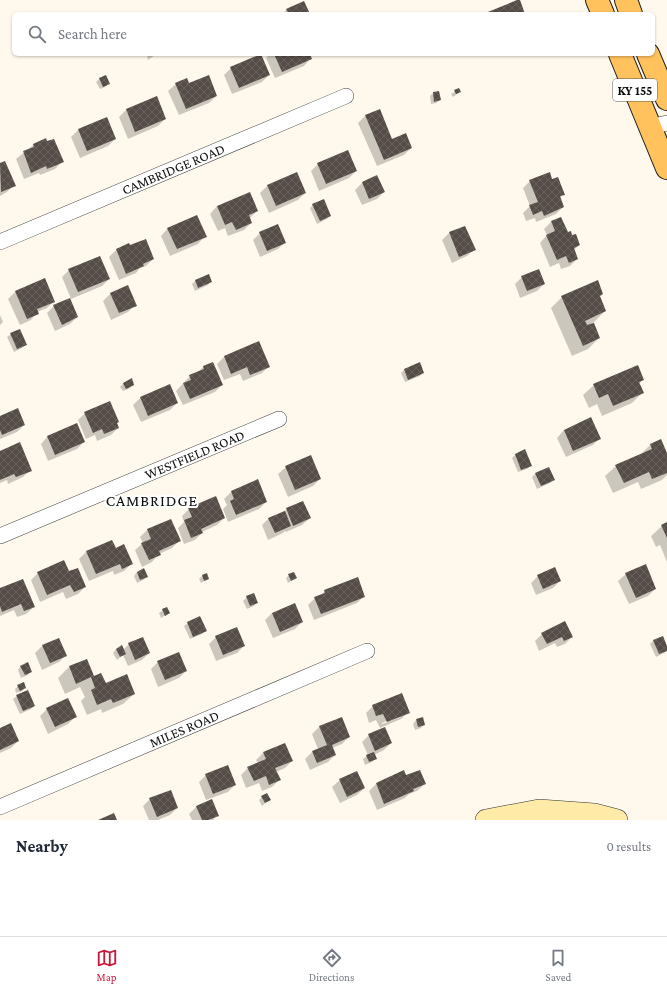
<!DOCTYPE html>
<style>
:root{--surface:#fff;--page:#f6f6f7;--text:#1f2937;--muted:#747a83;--line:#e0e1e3;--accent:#c71a3a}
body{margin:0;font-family:"Crimson Pro",serif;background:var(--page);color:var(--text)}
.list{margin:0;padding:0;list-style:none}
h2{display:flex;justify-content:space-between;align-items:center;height:52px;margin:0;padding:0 16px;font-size:17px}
h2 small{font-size:13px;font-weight:400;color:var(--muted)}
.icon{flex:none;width:22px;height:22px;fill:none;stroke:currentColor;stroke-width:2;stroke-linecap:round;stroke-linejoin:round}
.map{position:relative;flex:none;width:667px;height:820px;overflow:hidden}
.search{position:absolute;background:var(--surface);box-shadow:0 1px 3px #0004;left:12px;right:12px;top:12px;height:44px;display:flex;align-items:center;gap:10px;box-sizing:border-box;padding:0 14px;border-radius:6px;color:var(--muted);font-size:15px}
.sheet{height:116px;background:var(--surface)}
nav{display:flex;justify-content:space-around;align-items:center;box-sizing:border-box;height:56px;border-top:1px solid var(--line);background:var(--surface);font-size:11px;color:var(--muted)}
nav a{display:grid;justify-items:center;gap:2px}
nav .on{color:var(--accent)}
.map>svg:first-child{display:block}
.shadow{fill:#0003;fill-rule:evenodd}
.building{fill:url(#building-cross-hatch)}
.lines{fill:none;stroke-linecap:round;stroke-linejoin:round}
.street-casing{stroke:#404040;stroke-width:16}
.secondary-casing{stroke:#2f2f2f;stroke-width:22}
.primary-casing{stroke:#1e1e1e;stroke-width:24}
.street{stroke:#fff;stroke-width:15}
.secondary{stroke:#ffeaa8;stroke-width:21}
.primary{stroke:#ffc25d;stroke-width:22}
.labels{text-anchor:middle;stroke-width:4;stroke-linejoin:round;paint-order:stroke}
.shield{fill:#fff;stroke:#565656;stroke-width:1}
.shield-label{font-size:13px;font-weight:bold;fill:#0d0d0d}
.street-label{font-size:14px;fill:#0d0d0d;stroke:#fff}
.quarter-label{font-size:16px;letter-spacing:1px;fill:#0d0d0d;stroke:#fff}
</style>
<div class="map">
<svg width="667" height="820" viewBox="0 0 667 820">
<defs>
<pattern id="building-cross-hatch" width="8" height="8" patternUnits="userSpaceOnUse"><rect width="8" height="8" fill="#564c48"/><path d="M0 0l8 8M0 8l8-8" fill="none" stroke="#69615e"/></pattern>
</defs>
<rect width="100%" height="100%" fill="#fff9ed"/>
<path class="shadow" d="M 287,9 L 309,14 L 282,14 Z
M 148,54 L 154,54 L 155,55 L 148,60 L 147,55 Z
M 270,54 L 309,54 L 311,58 L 304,66 L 275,78 L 266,58 Z
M 231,68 L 269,75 L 262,82 L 232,94 L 224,75 Z
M 100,78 L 109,83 L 105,87 L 100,89 L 96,82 Z
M 176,84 L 188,85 L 216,96 L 209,103 L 179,115 L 168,91 Z
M 459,89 L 460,92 L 453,97 L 451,94 Z
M 433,93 L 440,100 L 436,103 L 431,104 L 430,96 Z
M 156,97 L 165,119 L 158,126 L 128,139 L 119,117 L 126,110 Z
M 365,116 L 391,140 L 411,148 L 404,155 L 377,166 L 358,123 Z
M 107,118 L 115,139 L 108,146 L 80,158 L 71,137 L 78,130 Z
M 46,140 L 63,161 L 55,169 L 40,175 L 39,173 L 24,179 L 16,159 L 33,145 Z
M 5,162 L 14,185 L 7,192 L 0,196 L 0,164 Z
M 318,164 L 356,171 L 349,178 L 319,191 L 311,171 Z
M 297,173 L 305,193 L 298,200 L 269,213 L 260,193 L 267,186 Z
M 377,176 L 384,192 L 377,199 L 362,205 L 355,190 L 362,183 Z
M 530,181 L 564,194 L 560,198 L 563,207 L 556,214 L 536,222 L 535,218 L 526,221 L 523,213 L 530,206 L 523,188 Z
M 313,205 L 330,216 L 327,219 L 317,224 L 310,208 Z
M 217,206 L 257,211 L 250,218 L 251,223 L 244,230 L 228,236 L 225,228 L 218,231 L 210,214 Z
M 551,222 L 579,245 L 574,250 L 577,259 L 570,266 L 561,269 L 559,263 L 550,267 L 540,243 L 547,235 L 544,229 Z
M 465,227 L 474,249 L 467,256 L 452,263 L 442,240 L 449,233 Z
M 168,228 L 205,236 L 198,244 L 170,256 L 161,236 Z
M 260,233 L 285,242 L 278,249 L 260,257 L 253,240 Z
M 129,244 L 153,259 L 146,266 L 140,268 L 136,273 L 119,280 L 109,257 L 116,250 Z
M 69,270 L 109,279 L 102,286 L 71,299 L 62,277 Z
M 208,275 L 211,281 L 208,285 L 195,291 L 192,284 L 195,281 Z
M 522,277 L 544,284 L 537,291 L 520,298 L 515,284 Z
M 127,286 L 135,305 L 128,312 L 111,320 L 103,301 L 110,294 Z
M 15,292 L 54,301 L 47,308 L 37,312 L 31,320 L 20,325 L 8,299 Z
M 602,294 L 599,297 L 605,311 L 593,323 L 599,338 L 588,349 L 572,356 L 551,308 L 562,297 Z
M 54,306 L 77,317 L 70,324 L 55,331 L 47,313 Z
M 0,315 L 3,322 L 0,325 Z
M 11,334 L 25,345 L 22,348 L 14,352 L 7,337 Z
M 259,343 L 269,366 L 262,373 L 243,381 L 240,374 L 224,380 L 217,364 L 224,357 Z
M 213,363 L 222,385 L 215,392 L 183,405 L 176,391 L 190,376 L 198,372 L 203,367 Z
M 404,370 L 423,372 L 420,376 L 405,382 L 401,373 Z
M 643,379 L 639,384 L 642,393 L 632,403 L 602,416 L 597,404 L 589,408 L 583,395 L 594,385 Z
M 124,383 L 133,385 L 130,388 L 123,391 L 120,387 Z
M 140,398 L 177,403 L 170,410 L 141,422 L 133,405 Z
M 85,413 L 116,423 L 118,428 L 111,435 L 97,441 L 95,435 L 86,439 L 78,420 Z
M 0,417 L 24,425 L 17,432 L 0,439 Z
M 564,430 L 600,438 L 593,445 L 566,457 L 557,438 Z
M 48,436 L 84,442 L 77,449 L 48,461 L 41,444 Z
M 660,441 L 667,456 L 667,475 L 662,480 L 641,489 L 638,482 L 613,493 L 605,476 L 616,466 L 640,455 L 650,445 Z
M 0,452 L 30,470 L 23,477 L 8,484 L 7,480 L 0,483 Z
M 515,455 L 531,465 L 527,469 L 518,472 L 512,458 Z
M 286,467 L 320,479 L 313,486 L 288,497 L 278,474 Z
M 535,474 L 554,480 L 550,483 L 537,489 L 532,477 Z
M 231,492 L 266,502 L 259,509 L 228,522 L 223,509 L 227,505 L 224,499 Z
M 303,502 L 310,518 L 302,525 L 286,532 L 285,531 L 283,533 L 268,540 L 262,525 L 269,518 Z
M 189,509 L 224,518 L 217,525 L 202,532 L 202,533 L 195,540 L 184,544 L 178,528 L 184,522 L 182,516 Z
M 170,520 L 179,541 L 172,548 L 159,554 L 152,562 L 142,567 L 135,550 L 143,543 L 140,537 L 147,530 Z
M 667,524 L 667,562 L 660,545 L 656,547 L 651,536 L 662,526 Z
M 115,549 L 131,564 L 124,571 L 114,575 L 113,571 L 89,581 L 79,559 L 86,552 Z
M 137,572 L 147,577 L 143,580 L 137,583 L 134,576 Z
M 38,573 L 68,573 L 85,587 L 78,594 L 66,599 L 63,592 L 40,602 L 31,580 Z
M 626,574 L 655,589 L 648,596 L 629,604 L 618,581 Z
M 289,575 L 296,578 L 288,583 L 286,578 Z
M 202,576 L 208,579 L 201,583 L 199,579 Z
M 538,576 L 560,581 L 553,588 L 536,595 L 531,583 Z
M 0,589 L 34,607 L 26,614 L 17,617 L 14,610 L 0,616 Z
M 325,591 L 364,596 L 357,603 L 314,620 L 308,605 L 315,598 L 321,595 Z
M 247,597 L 257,602 L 254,606 L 247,609 L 243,601 Z
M 163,610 L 169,613 L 161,618 L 159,613 Z
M 272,613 L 302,622 L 295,629 L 273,638 L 265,620 Z
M 188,623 L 206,630 L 202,634 L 190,639 L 184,626 Z
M 542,634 L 572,637 L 565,644 L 557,647 L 555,643 L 539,651 L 535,641 Z
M 216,637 L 244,646 L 237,653 L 216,661 L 209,644 Z
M 662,637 L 667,650 L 664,653 L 656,657 L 650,644 L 653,641 Z
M 129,644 L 149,653 L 142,660 L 128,666 L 123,655 L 117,660 L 113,653 L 116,649 L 123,650 Z
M 42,646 L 66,655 L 59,662 L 42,670 L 35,653 Z
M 86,660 L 94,677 L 106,685 L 134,694 L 123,704 L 102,713 L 101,709 L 87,715 L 81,701 L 85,697 L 80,687 L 65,694 L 58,678 L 69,667 Z
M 158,662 L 186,671 L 179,678 L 158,687 L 151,669 Z
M 21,666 L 31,671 L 28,675 L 21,678 L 18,670 Z
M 18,686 L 25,688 L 22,691 L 16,693 L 15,689 Z
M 17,696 L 34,706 L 31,709 L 20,714 L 13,699 Z
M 373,706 L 408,712 L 401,719 L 380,728 L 376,720 L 369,723 L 366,713 ZM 401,715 L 401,717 L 382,724 L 382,723 Z
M 47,709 L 75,717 L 68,724 L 48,734 L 40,716 Z
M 341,718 L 349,737 L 342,744 L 332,748 L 335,755 L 328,762 L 310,770 L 305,759 L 312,752 L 318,749 L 312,734 L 319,727 Z
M 422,718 L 424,725 L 421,728 L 415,730 L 413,724 L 416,720 Z
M 0,729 L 18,741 L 11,748 L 0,753 Z
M 369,735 L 391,743 L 384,750 L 374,755 L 375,759 L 372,762 L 365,765 L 363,759 L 368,755 L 362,742 Z
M 263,753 L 292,761 L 285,768 L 276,772 L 279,780 L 272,787 L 262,791 L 259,783 L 246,788 L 241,775 L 248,768 L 258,763 L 256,760 Z
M 404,772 L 406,777 L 425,784 L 417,791 L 409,794 L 405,798 L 377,810 L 369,791 L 376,784 Z
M 206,775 L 235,785 L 228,792 L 206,800 L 199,782 Z
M 340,780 L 364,788 L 357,795 L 340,803 L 332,787 Z
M 262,797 L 269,800 L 262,806 L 259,800 Z
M 150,799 L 177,808 L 170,815 L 158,820 L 149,820 L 143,806 Z
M 211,801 L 217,815 L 213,820 L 192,820 L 189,814 L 196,807 Z"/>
<path class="building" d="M 517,0 L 520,0 L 525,14 L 483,14 Z
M 304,1 L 310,14 L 289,14 L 286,9 Z
M 261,54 L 270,75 L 239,88 L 230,67 Z
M 274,54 L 310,54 L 312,59 L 282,72 Z
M 106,75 L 110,84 L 103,87 L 99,78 Z
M 209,75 L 217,96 L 186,109 L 175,83 L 187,78 L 189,83 Z
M 459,88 L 461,92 L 456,94 L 454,90 Z
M 439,91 L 441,100 L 434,102 L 433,92 Z
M 157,96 L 166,119 L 135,132 L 126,109 Z
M 380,109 L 392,139 L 406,133 L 412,148 L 384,160 L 365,115 Z
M 107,117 L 116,139 L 87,151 L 78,129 Z
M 46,138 L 47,141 L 54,139 L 64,162 L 47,169 L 46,166 L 31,173 L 23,151 L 34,147 L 33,144 Z
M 348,150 L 357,171 L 326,184 L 317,163 Z
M 5,161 L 16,186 L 1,192 L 0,163 Z
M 297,172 L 306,193 L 276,206 L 267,185 Z
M 550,172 L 552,179 L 558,177 L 565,195 L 560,196 L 564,207 L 544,216 L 542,211 L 533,215 L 529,205 L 538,202 L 529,180 Z
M 377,175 L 385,192 L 369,199 L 362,182 Z
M 250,192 L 258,211 L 249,215 L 252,223 L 236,230 L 232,222 L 225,225 L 217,206 Z
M 324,199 L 331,216 L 320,221 L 312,204 Z
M 197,215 L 207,237 L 177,249 L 167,228 Z
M 561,217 L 568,232 L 571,231 L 572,235 L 576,234 L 580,245 L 574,248 L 578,259 L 569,263 L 566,256 L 557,260 L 546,235 L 555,231 L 551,221 Z
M 278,224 L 286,243 L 267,251 L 259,232 Z
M 465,226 L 476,250 L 459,257 L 449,232 Z
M 146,239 L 154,259 L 143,264 L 144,266 L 126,274 L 116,249 L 129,243 L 130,245 Z
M 100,256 L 110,279 L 78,292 L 68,269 Z
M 539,269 L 545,284 L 527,291 L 521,276 Z
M 209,274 L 212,282 L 198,288 L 195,280 Z
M 45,278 L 55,302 L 37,309 L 39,314 L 27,319 L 15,291 Z
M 598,280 L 603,294 L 600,296 L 606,311 L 585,321 L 587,325 L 594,323 L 600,338 L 583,346 L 561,296 Z
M 128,285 L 137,306 L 119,313 L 110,293 Z
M 70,298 L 78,317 L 62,325 L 53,305 Z
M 20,329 L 27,345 L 17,349 L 10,333 Z
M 259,341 L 270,367 L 250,375 L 247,367 L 231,374 L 224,356 Z
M 213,362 L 223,385 L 190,399 L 183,383 L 191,380 L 189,375 L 204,369 L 203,366 Z
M 420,362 L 424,373 L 408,380 L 404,369 Z
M 638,365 L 644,380 L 639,382 L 644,393 L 613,406 L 608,394 L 599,398 L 593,384 Z
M 132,378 L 134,385 L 126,389 L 123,383 Z
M 170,384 L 178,403 L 148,416 L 140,397 Z
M 110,401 L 119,422 L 117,423 L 119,428 L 104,434 L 102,429 L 93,433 L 84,412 Z
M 18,408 L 25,425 L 2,435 L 0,430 L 0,416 Z
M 591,417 L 601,439 L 573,451 L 564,430 Z
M 77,423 L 85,442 L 55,455 L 47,436 Z
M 661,439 L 667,453 L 667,473 L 652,479 L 649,472 L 624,483 L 615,465 L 652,449 L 650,444 Z
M 20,442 L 32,471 L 16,477 L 14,474 L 0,480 L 0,451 Z
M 525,449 L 532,466 L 521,470 L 515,454 Z
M 311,455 L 321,479 L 295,490 L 285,466 Z
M 549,467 L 555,480 L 541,486 L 535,473 Z
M 258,479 L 267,502 L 236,515 L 230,501 L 234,499 L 231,491 Z
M 216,496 L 225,518 L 201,529 L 203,533 L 191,538 L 184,520 L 192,517 L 188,508 Z
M 303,501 L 311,518 L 293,526 L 286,508 Z
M 285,511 L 291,526 L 275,533 L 268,518 Z
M 171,519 L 181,541 L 159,551 L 161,555 L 149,560 L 141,543 L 151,539 L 147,529 Z
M 667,522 L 667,538 L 661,525 Z
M 112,540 L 116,548 L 124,544 L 133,564 L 122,569 L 120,564 L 96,574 L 86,551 Z
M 64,560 L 69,571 L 78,568 L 86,587 L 74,592 L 70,585 L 47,595 L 37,572 Z
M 646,564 L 656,589 L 636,598 L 625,573 Z
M 555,567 L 561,581 L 543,589 L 537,575 Z
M 144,568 L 148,577 L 140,580 L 137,572 Z
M 294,572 L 297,578 L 291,581 L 288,574 Z
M 207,573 L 209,579 L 204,581 L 202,575 Z
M 358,577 L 365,597 L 321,614 L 314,597 L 325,593 L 324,590 Z
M 23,579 L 35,607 L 24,611 L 21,604 L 2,612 L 0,606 L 0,588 Z
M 254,593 L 258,603 L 250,606 L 246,596 Z
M 295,603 L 303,622 L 280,632 L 272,613 Z
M 167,607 L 170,613 L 165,616 L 162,609 Z
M 200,616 L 207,631 L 193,637 L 187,622 Z
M 565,621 L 573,637 L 564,641 L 562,637 L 547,644 L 541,633 Z
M 237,627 L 245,646 L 223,655 L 215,636 Z
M 663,636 L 667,646 L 667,651 L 659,654 L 653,640 Z
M 143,637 L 150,653 L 135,660 L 128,643 Z
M 59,638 L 67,656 L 50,663 L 42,645 Z
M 122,645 L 126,654 L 120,657 L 116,649 Z
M 179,652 L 187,671 L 165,680 L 157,661 Z
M 87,659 L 94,676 L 101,673 L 106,683 L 127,674 L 135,694 L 113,703 L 111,699 L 97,705 L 91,690 L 95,688 L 91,677 L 76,684 L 69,666 Z
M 28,662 L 32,672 L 25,675 L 20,666 Z
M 24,682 L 26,688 L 20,691 L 17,685 Z
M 28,690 L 35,706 L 23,711 L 16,695 Z
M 402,693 L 410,713 L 387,722 L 383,714 L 376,716 L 372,705 Z
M 68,698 L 77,717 L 55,727 L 46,708 Z
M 342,717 L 350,737 L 332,745 L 336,755 L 317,763 L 312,751 L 327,745 L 319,726 Z
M 423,717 L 425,725 L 418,727 L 416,719 Z
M 11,723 L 19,741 L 0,750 L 0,728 Z
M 385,727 L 392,743 L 375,751 L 368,734 Z
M 285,743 L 293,761 L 275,768 L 281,780 L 269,785 L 266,776 L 254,781 L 247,767 L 266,759 L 263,752 Z
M 374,752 L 377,759 L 369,762 L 366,755 Z
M 228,765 L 236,785 L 213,794 L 205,774 Z
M 404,770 L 406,775 L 420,770 L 426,784 L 413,789 L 414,791 L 384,804 L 376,783 Z
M 357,771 L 365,788 L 347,797 L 339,779 Z
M 171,790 L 178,808 L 157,817 L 149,798 Z
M 267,793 L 271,800 L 265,803 L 261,796 Z
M 212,799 L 219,816 L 208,820 L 202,820 L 196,806 Z
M 114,813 L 117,820 L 98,820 Z"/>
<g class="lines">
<g class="street-casing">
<g id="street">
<path d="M 649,127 L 667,123"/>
<path id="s1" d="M 0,242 L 346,96"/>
<path id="s2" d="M 0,536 L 279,419"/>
<path id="s3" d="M 0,807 L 367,651"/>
</g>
</g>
<g class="secondary-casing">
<path id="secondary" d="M 486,820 L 539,810 L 594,814 L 617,820"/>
</g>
<g class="primary-casing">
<path id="primary" d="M 597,0 L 603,14
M 626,0 L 631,14
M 620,54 L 667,168
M 648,54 L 667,99"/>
</g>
<use href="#street" class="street"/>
<use href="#secondary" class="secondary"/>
<use href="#primary" class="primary"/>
</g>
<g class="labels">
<rect class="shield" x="613" y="79" width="44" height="22" rx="3"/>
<g class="shield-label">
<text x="635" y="95">KY 155</text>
</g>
<g class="street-label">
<text dy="5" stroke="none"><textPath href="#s1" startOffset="188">CAMBRIDGE ROAD</textPath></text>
<text dy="5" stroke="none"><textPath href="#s2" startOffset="211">WESTFIELD ROAD</textPath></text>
<text dy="5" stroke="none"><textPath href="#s3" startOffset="200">MILES ROAD</textPath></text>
</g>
<g class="quarter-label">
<text x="152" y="506">CAMBRIDGE</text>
</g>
</g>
</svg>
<div class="search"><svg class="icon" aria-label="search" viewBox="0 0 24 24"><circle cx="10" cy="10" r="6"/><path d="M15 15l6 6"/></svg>Search here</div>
</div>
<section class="sheet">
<h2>Nearby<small>0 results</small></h2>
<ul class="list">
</ul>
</section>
<nav>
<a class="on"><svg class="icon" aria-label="map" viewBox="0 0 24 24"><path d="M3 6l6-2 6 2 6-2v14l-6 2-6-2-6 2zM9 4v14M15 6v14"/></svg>Map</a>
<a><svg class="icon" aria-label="directions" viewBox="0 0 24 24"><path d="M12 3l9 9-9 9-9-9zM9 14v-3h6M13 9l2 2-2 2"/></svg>Directions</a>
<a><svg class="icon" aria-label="saved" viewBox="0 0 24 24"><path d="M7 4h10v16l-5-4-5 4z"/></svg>Saved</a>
</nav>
